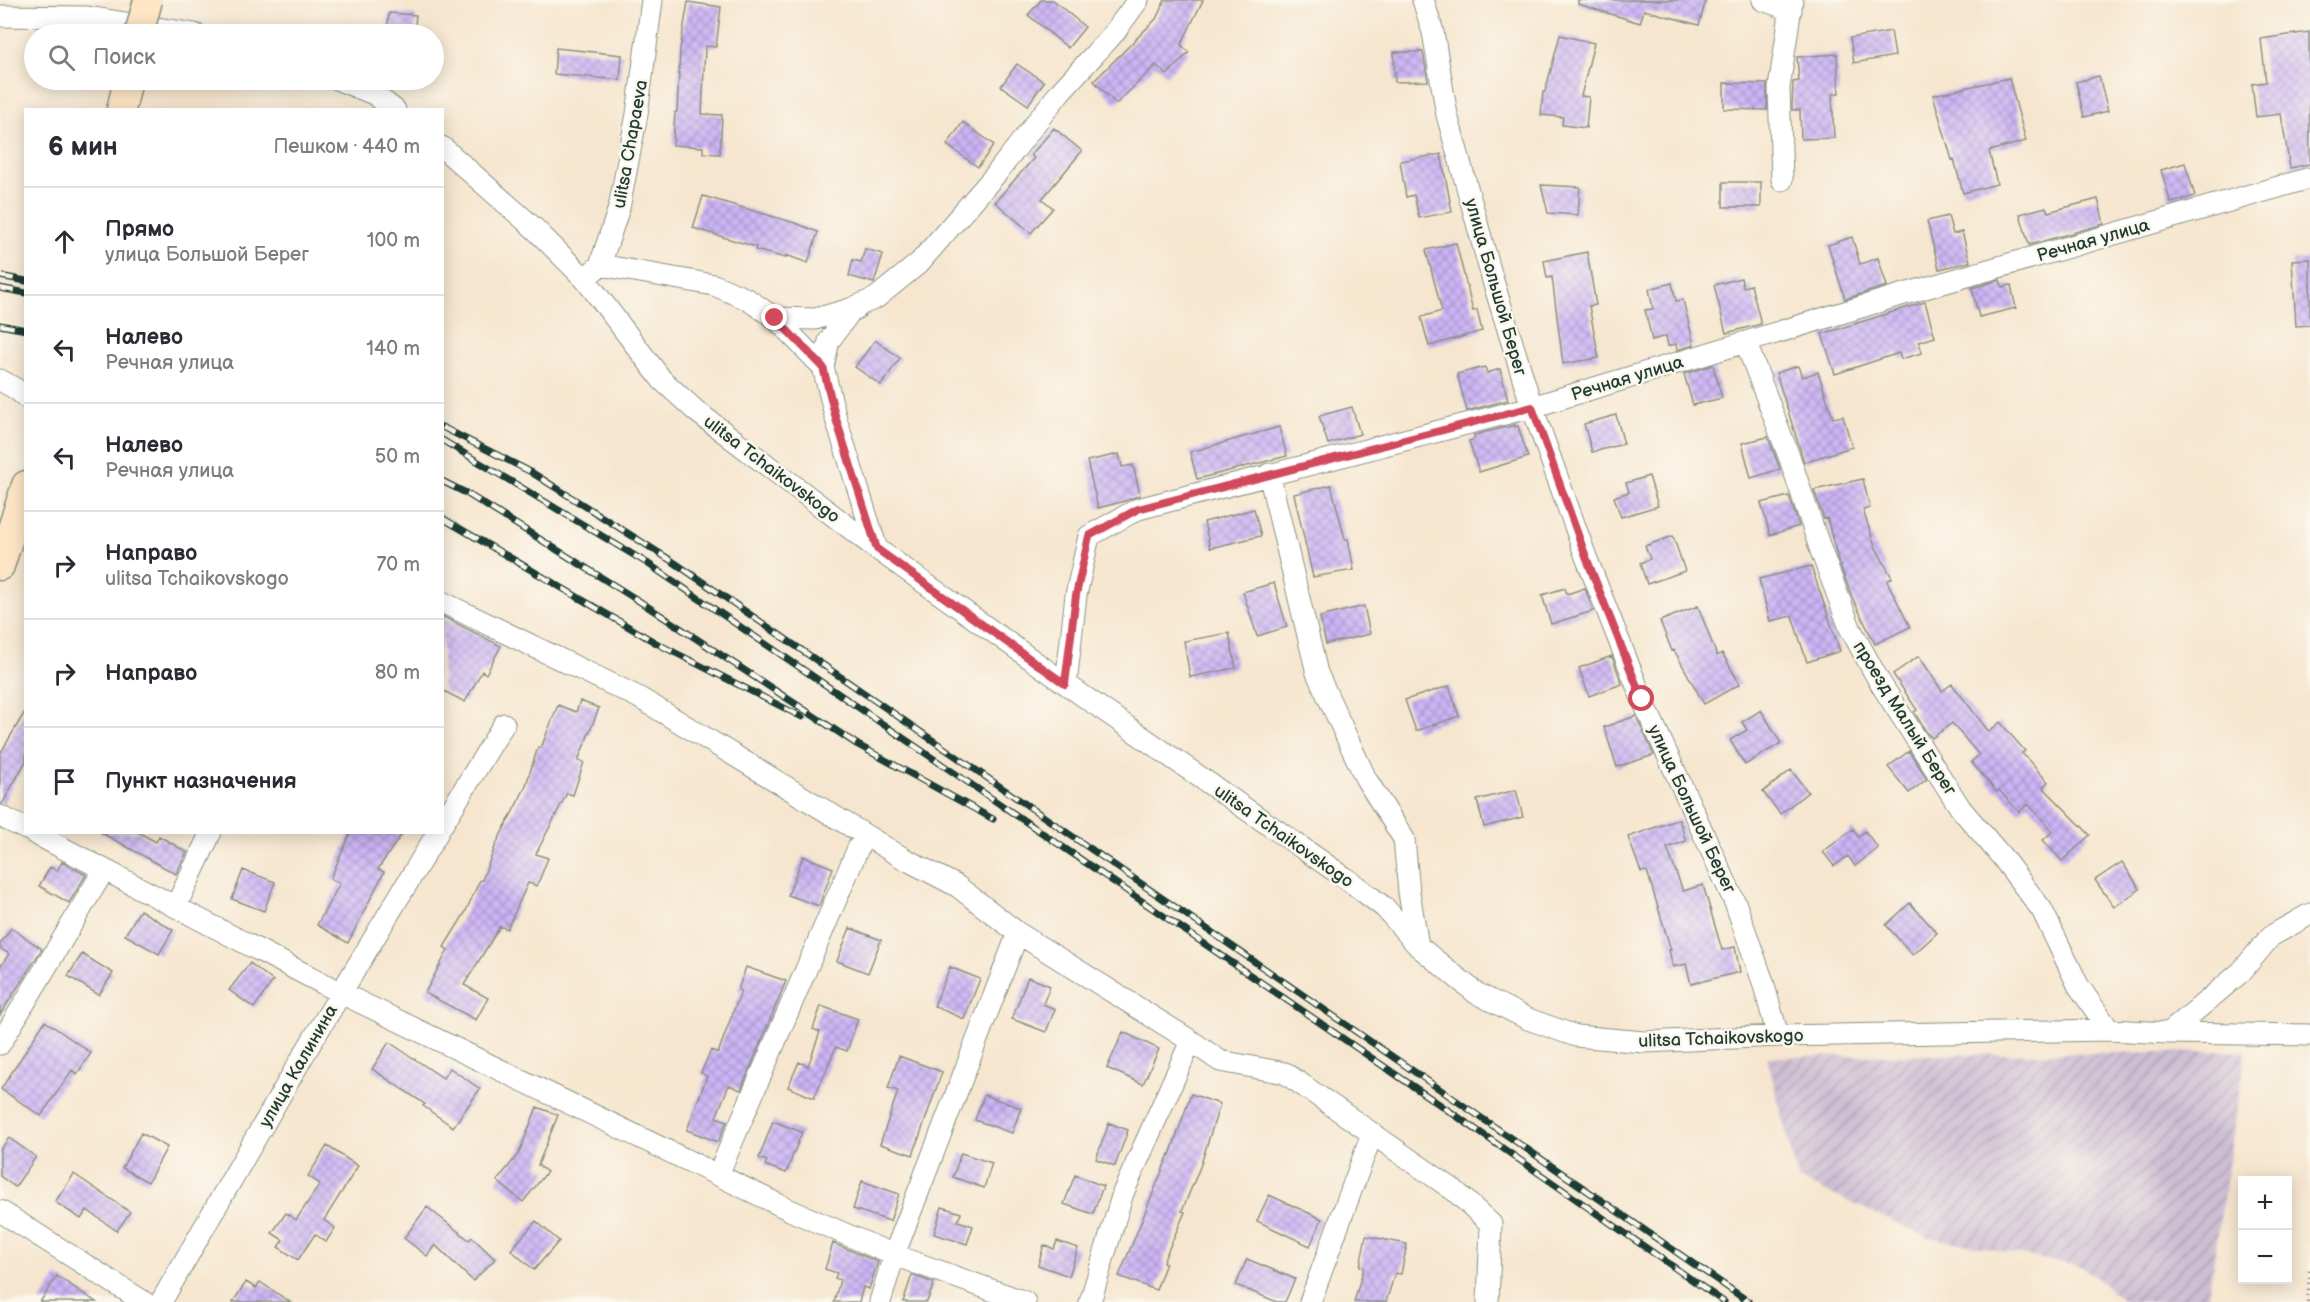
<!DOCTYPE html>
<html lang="ru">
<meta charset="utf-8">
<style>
:root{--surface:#fff;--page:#f7f7f7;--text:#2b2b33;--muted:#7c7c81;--line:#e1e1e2}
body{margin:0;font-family:"Balsamiq Sans",sans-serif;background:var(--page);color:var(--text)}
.controls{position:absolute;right:18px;bottom:18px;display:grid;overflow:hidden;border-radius:0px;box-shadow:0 3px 15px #0003}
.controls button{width:54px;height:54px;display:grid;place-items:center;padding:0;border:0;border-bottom:2px solid var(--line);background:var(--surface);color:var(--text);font:30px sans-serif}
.stop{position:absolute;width:18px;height:18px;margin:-14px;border:4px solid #d1495b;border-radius:50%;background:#fff}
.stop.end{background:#d1495b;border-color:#fff;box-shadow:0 2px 6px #0008}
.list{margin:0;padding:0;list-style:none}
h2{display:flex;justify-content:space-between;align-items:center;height:78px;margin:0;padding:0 24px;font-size:26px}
h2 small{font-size:20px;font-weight:400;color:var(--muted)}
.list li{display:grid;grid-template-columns:39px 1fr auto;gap:18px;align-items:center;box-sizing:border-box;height:108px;padding:0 24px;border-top:2px solid var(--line)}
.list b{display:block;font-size:22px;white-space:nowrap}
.list p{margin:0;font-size:20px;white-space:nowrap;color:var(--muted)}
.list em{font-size:20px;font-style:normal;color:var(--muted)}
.icon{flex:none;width:33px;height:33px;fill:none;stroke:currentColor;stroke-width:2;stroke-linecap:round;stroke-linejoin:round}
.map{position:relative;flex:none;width:2310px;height:1302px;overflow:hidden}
.search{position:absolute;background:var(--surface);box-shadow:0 3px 15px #0003;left:24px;top:24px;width:420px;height:66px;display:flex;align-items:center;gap:15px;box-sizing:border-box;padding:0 21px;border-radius:33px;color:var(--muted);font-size:22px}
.panel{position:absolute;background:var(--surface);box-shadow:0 3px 15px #0003;left:24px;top:108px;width:420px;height:726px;border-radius:0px}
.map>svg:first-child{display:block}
.industrial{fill:url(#industrial-furrows)}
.building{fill:url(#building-cross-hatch)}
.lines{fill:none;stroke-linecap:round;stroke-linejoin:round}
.street-casing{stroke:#8a9282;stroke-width:23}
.secondary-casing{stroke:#8a9282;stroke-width:31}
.path{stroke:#8a9282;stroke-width:4;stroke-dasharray:1.5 4.5;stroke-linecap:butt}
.street{stroke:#fff;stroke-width:21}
.secondary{stroke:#fde5c5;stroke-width:28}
.rail-casing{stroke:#1f3d34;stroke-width:7}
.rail{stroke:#fbf7ec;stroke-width:4.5;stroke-dasharray:14;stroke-linecap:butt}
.secondary-bridge-casing{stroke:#8a9282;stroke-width:31;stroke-linecap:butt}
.secondary-bridge{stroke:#fde5c5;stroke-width:28}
.route{stroke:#d1495b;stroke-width:8}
.labels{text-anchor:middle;stroke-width:5;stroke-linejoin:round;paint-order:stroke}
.street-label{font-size:18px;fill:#1f3d34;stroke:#fbf7ec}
</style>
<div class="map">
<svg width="2310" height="1302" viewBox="0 0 2310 1302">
<defs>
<pattern id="industrial-furrows" width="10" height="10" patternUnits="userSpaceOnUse" patternTransform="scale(1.5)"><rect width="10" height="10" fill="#cdbed3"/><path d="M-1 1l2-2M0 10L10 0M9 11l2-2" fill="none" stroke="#a69cac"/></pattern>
<pattern id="building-cross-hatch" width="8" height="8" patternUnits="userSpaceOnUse" patternTransform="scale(1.5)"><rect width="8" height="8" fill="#cdb5f6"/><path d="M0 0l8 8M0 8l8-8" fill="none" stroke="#a694c8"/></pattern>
</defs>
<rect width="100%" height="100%" fill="#fbf7ec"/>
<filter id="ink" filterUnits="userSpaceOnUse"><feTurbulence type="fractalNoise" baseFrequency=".0167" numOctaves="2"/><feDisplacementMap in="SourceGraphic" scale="12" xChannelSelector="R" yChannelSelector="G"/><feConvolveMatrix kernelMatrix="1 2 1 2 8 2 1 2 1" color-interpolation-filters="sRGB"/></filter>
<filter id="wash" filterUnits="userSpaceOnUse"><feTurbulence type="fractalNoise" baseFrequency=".008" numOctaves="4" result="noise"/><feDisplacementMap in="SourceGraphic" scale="24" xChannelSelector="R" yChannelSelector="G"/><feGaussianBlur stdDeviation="1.35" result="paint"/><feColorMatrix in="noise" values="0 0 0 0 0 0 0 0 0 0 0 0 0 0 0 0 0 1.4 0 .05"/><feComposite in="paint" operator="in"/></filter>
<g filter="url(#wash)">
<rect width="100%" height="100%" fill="#f6e6cf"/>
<path class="industrial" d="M 2246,1051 L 2207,1302 L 2125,1302 L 2083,1267 L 1928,1237 L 1798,1179 L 1767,1057 Z"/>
<g id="blocks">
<path class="building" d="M 1041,0 L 1053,0 L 1085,27 L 1068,48 L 1028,15 Z
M 1165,0 L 1203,0 L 1181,45 L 1189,52 L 1167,75 L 1156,65 L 1116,104 L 1094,81 L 1156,19 Z
M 1578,0 L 1706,0 L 1699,25 L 1644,10 L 1640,23 L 1578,4 Z
M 688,2 L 721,7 L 716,47 L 705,46 L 702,114 L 722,115 L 720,154 L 703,153 L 703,147 L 673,145 L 675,112 L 677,112 L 680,49 Z
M 389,13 L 416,15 L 414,34 L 387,34 Z
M 1891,31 L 1895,56 L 1854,63 L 1850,38 Z
M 2309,32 L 2310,164 L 2290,168 L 2281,114 L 2256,117 L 2252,84 L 2266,82 L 2261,39 Z
M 1560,35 L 1594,43 L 1581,96 L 1589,97 L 1586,128 L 1562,125 L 1563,117 L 1541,115 L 1543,92 L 1545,92 Z
M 556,48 L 622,55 L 620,80 L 554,74 Z
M 1394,52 L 1423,52 L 1428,81 L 1395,82 Z
M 1837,54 L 1839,93 L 1832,94 L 1834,138 L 1801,139 L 1800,110 L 1792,110 L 1793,82 L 1799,81 L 1797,57 Z
M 1017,64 L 1044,82 L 1028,105 L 1001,86 Z
M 2099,76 L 2108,111 L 2084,117 L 2076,82 Z
M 2009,78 L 2026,141 L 1989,151 L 1997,184 L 1963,193 L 1954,159 L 1952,160 L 1933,95 Z
M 1724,83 L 1767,84 L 1767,110 L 1724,109 Z
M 963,122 L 994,145 L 978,167 L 947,145 Z
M 1054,128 L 1082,151 L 1042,199 L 1053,208 L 1031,233 L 995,202 L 1034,158 L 1031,155 Z
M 1441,154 L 1452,212 L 1419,218 L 1414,195 L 1406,197 L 1400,161 Z
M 2185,163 L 2195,196 L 2171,203 L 2161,170 Z
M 1723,182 L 1761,182 L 1761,207 L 1723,207 Z
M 1541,185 L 1580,187 L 1578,215 L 1548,213 Z
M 703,196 L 795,223 L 818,232 L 808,263 L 786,255 L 786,258 L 755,250 L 756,247 L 693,228 Z
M 2098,199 L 2104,224 L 2029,245 L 2020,214 L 2046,207 L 2048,212 Z
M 1948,216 L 1953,234 L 1962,232 L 1970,262 L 1939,269 L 1927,221 Z
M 1852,237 L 1860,264 L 1878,258 L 1887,286 L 1845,299 L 1828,245 Z
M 1456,243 L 1473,311 L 1477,310 L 1482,331 L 1429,346 L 1421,317 L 1442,311 L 1426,250 Z
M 865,249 L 883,254 L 874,283 L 849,276 L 853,260 L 861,262 Z
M 1587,252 L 1596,305 L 1589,306 L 1599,358 L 1563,364 L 1552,277 L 1547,278 L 1544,261 Z
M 2310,259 L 2310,325 L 2296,326 L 2292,260 Z
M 1741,278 L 1743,287 L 1751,285 L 1761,324 L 1726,333 L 1714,285 Z
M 2000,280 L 2002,287 L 2011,285 L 2016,308 L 1979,317 L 1972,288 Z
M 1672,283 L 1676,301 L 1683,300 L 1694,345 L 1677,350 L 1676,344 L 1668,346 L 1666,336 L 1652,340 L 1645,310 L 1653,309 L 1649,289 Z
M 1925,302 L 1935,337 L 1919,342 L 1922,353 L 1901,359 L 1899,353 L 1835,374 L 1822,334 Z
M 875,340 L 900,358 L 881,385 L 855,367 Z
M 1713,365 L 1722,398 L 1693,405 L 1684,374 Z
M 1798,366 L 1802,377 L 1818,372 L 1833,418 L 1843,416 L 1852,447 L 1804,462 L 1776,373 Z
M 1485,367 L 1487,373 L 1500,369 L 1508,400 L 1467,411 L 1457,374 Z
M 1352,407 L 1360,434 L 1328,444 L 1319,416 Z
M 1616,415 L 1624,444 L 1592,452 L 1584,424 Z
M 1515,425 L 1515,427 L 1518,426 L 1528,457 L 1479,472 L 1469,441 L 1475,439 L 1474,435 Z
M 1279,427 L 1287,456 L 1197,479 L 1190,452 Z
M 1768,437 L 1780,469 L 1751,478 L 1742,443 Z
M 1119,454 L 1122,467 L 1133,465 L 1140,495 L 1125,501 L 1098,508 L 1087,461 Z
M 1649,476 L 1658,506 L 1621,517 L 1614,497 L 1629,492 L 1626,483 Z
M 1863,479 L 1870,508 L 1863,510 L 1875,546 L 1892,578 L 1887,581 L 1910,627 L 1875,644 L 1852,597 L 1838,560 L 1827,518 L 1824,519 L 1814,490 Z
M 1331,485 L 1345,539 L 1348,539 L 1354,570 L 1313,577 L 1294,494 Z
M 1789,496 L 1799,526 L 1770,535 L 1761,503 Z
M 1254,509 L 1261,536 L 1210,548 L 1204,522 Z
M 1673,536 L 1685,571 L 1647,584 L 1640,563 L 1650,559 L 1645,546 Z
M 1811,566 L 1840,651 L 1807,662 L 1792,616 L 1770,621 L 1759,579 Z
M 1274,583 L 1287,627 L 1257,636 L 1243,592 Z
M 1565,588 L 1567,594 L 1585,588 L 1593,611 L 1551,624 L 1542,595 Z
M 1364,606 L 1370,634 L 1326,644 L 1320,617 Z
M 1698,606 L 1717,656 L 1722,653 L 1740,684 L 1704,704 L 1674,650 L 1672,651 L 1660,621 Z
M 442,616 L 501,646 L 486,674 L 482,671 L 465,702 L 442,690 Z
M 1229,633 L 1236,668 L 1190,677 L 1184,641 Z
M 1612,656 L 1622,684 L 1589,696 L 1579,668 Z
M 1919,656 L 1942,691 L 1952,684 L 1989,732 L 2000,722 L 2025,751 L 2022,753 L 2048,782 L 2043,787 L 2090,835 L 2062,861 L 2043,840 L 2053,831 L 2028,804 L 2019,812 L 1999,790 L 1997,792 L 1971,762 L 1979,755 L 1952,723 L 1932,738 L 1927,733 L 1914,712 L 1917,710 L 1893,674 Z
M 1449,686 L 1459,716 L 1416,731 L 1405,700 Z
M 580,701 L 599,708 L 578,761 L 584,762 L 573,795 L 567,793 L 536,854 L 548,858 L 537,886 L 528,883 L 507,929 L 500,926 L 464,985 L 488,998 L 476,1020 L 425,993 L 448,950 L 444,947 L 465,913 L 480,880 L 482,880 L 497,842 L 525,788 L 538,747 L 541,748 L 558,705 L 576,712 Z
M 26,710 L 26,761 L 2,804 L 0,803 L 0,754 Z
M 1761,710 L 1781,743 L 1745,765 L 1730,740 L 1747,730 L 1742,722 Z
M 1636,716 L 1654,755 L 1617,767 L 1604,727 Z
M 1909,751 L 1927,779 L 1909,793 L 1888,767 Z
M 1791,770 L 1808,792 L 1780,814 L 1763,792 Z
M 1516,790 L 1523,817 L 1484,827 L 1477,800 Z
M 1679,819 L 1686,841 L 1667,848 L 1683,891 L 1703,885 L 1722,950 L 1735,947 L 1740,972 L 1691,984 L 1686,964 L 1673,967 L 1669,950 L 1671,950 L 1647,871 L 1641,872 L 1628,837 Z
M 1853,829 L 1858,837 L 1865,831 L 1878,848 L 1855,866 L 1848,856 L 1834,866 L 1823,852 Z
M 100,832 L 138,832 L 156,842 L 159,836 L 187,852 L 176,874 Z
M 351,832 L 403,832 L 378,869 L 384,872 L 348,943 L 317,925 L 340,883 L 330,879 Z
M 803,856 L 833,868 L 819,906 L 788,895 Z
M 62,862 L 86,875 L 69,903 L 39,886 L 50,867 L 57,871 Z
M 2122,862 L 2140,889 L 2114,907 L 2095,880 Z
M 243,870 L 275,882 L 264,911 L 232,899 Z
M 1910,903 L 1937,933 L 1913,955 L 1886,925 Z
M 140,910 L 173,930 L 159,954 L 125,935 Z
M 11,928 L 42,949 L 0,1015 L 0,967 L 9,954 L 0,948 L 0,944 Z
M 850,928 L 881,940 L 868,973 L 837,961 Z
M 82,954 L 113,973 L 99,995 L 68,976 Z
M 250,963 L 273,981 L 254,1008 L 229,990 Z
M 746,967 L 786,981 L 741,1090 L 729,1085 L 716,1117 L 727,1121 L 718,1142 L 687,1130 L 707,1076 L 701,1073 L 711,1050 L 718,1053 L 741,991 L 738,990 Z
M 950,967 L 980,979 L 964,1019 L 934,1006 Z
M 1028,977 L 1050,986 L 1043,1004 L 1055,1009 L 1046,1032 L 1012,1019 Z
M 821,1006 L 858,1019 L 847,1051 L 836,1047 L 814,1098 L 788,1087 L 799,1062 L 808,1066 L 820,1032 L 813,1029 Z
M 45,1021 L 91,1053 L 77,1074 L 72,1070 L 41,1116 L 1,1089 Z
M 1123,1032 L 1159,1049 L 1143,1084 L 1107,1068 Z
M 389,1042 L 443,1078 L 450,1068 L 480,1089 L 453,1127 L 423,1106 L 425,1104 L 372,1069 Z
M 899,1056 L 942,1072 L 913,1155 L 880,1144 L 898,1091 L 888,1088 Z
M 1191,1094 L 1220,1104 L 1200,1167 L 1182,1211 L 1185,1212 L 1163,1262 L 1166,1263 L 1156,1290 L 1119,1276 L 1169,1154 L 1170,1155 Z
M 984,1095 L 1021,1108 L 1012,1133 L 975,1120 Z
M 537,1107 L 558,1115 L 538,1165 L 547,1172 L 523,1202 L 497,1181 L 519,1153 Z
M 773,1121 L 802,1132 L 786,1173 L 765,1165 L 767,1161 L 759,1158 Z
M 1109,1123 L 1128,1130 L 1115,1166 L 1096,1159 Z
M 141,1133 L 167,1147 L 148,1182 L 122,1168 Z
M 9,1138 L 36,1157 L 15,1187 L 0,1176 L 0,1150 Z
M 327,1146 L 358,1166 L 324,1220 L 335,1228 L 326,1242 L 315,1234 L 298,1260 L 278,1247 L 283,1240 L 272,1233 L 286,1213 L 296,1220 L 320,1184 L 308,1176 Z
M 961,1153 L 992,1163 L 984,1188 L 953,1177 Z
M 74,1174 L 130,1212 L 117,1231 L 87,1210 L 81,1219 L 55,1202 Z
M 1075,1175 L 1103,1186 L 1093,1214 L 1064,1204 Z
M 862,1181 L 899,1194 L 890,1221 L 853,1209 Z
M 1269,1195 L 1322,1219 L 1310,1246 L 1257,1221 Z
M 427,1207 L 469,1240 L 472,1237 L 495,1259 L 473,1281 L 435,1245 L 427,1256 L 404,1238 Z
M 942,1207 L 961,1213 L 958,1221 L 973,1226 L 967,1244 L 934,1234 Z
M 536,1221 L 559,1241 L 534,1270 L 511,1250 Z
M 1366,1236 L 1407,1244 L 1401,1274 L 1395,1273 L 1386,1302 L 1354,1302 L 1364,1267 L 1360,1266 Z
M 1057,1241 L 1078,1248 L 1069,1276 L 1038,1265 L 1044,1245 L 1054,1249 Z
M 833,1243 L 878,1262 L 869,1289 L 863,1287 L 859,1302 L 834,1302 L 840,1280 L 835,1278 L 837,1273 L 825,1269 Z
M 1247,1259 L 1295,1279 L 1285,1302 L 1277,1302 L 1236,1285 Z
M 912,1275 L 934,1283 L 927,1302 L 903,1302 Z
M 57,1276 L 96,1302 L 40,1302 Z
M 246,1282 L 256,1288 L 260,1282 L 290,1302 L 233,1302 Z"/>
</g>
</g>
<g filter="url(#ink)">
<use href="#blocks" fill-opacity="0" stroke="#8a9282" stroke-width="1.5"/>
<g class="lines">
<g class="street-casing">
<path id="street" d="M 1423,0 L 1433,32 L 1447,115 L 1493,281 L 1532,407 L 1586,557 L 1642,699 L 1736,905 L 1763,982 L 1778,1036
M 1763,0 L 1791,10
M 0,16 L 88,17 L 195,34
M 339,80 L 374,94 L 395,110
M 442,147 L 535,229 L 585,279 L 662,380 L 696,411 L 877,549 L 1066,684 L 1351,882 L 1385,908 L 1418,946 L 1476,993 L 1528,1019 L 1576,1036 L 1644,1042 L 1778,1036 L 2109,1030 L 2169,1033 L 2310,1035
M 1782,180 L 1779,88 L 1792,0
M 600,265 L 714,285 L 747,299 L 775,318 L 815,319 L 850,309 L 876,298 L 919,263 L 996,174 L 1060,92 L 1114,33 L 1138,0
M 590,274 L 600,265 L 619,208 L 637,114 L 652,0
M 857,308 L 850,312 L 829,341 L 823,367 L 836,419 L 877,549
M 775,318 L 823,367
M 1746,343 L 1790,459 L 1821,551 L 1850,628 L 1879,681 L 1961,809 L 2002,857 L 2042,910 L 2078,985 L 2109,1030
M 0,380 L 16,389 L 26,397
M 1269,474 L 1317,673 L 1366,779 L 1404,839 L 1409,892 L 1418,946
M 442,602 L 638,697 L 903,858 L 957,886 L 1018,933 L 1191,1041 L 1220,1061 L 1285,1073 L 1455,1191 L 1491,1224 L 1488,1302
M 1066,684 L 1076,595 L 1089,536 L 1138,509 L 1532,407 L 1894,297 L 2310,178
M 0,816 L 26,829
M 442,825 L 504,724
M 32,832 L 341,993 L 792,1211 L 894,1255 L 1025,1302
M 176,906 L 211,832
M 2169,1033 L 2241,972 L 2271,936 L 2310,914
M 0,1044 L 104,870
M 718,1175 L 859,846
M 0,1211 L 144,1302
M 161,1302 L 303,1056 L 438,832
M 880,1302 L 894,1255 L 1018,933
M 1090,1302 L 1123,1193 L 1191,1041
M 1310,1302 L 1372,1134"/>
</g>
<g class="secondary-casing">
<path id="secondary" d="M 121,110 L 128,80
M 0,566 L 26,485"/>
</g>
<path class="path" d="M 2308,1302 L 2310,1268"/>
<use href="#street" class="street"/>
<use href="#secondary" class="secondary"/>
<g class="rail-casing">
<path id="rail" d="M 0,276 L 26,281
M 0,288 L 26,293
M 0,325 L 26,330
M 442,427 L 531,472 L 675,563 L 1749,1302
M 442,440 L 647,563 L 1455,1115 L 1724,1302
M 442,481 L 466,493 L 639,601 L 858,745 L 993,819
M 442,518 L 658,644 L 802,717"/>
</g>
<use href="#rail" class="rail"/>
<g class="secondary-bridge-casing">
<path id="secondary-bridge" d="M 139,34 L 148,0"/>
</g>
<use href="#secondary-bridge" class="secondary-bridge"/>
</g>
</g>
<g class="lines" filter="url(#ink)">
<path class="route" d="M 775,318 L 823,367 L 836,419 L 877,549 L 1065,684 L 1076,595 L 1089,536 L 1138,509 L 1532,407 L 1586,557 L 1642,699"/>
</g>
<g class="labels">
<g class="street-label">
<text transform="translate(630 144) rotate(-80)" y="6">ulitsa Chapaeva</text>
<text transform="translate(2093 240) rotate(-16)" y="6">Речная улица</text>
<text transform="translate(1496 287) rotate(74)" y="6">улица Большой Берег</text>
<text transform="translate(1627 378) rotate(-17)" y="6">Речная улица</text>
<text transform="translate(772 469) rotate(37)" y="6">ulitsa Tchaikovskogo</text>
<text transform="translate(1905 718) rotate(58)" y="6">проезд Малый Берег</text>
<text transform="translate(1692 809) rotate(65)" y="6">улица Большой Берег</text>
<text transform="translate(1284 836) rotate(35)" y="6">ulitsa Tchaikovskogo</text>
<text transform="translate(1721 1038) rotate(-2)" y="6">ulitsa Tchaikovskogo</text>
<text transform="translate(298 1066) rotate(-60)" y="6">улица Калинина</text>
</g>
</g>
</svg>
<div class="controls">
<button>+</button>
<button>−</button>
</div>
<div class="stop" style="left:1642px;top:699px"></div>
<div class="stop end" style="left:775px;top:318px"></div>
<div class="search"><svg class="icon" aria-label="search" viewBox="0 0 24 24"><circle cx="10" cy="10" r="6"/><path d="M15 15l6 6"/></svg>Поиск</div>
<section class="panel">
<h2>6 мин<small>Пешком · 440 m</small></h2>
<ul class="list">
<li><svg class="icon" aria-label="ahead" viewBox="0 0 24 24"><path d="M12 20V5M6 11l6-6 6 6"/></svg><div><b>Прямо</b><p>улица Большой Берег</p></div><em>100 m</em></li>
<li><svg class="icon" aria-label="left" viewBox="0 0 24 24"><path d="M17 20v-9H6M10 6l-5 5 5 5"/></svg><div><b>Налево</b><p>Речная улица</p></div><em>140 m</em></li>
<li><svg class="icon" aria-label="left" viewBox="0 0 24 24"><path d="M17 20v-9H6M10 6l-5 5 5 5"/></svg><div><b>Налево</b><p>Речная улица</p></div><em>50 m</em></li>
<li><svg class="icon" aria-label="right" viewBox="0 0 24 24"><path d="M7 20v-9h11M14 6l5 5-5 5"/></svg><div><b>Направо</b><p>ulitsa Tchaikovskogo</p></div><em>70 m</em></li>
<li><svg class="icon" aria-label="right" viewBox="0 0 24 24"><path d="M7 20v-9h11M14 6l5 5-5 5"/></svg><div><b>Направо</b></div><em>80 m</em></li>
<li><svg class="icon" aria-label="arrive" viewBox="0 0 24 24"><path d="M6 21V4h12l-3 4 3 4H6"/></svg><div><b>Пункт назначения</b></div></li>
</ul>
</section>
</div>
